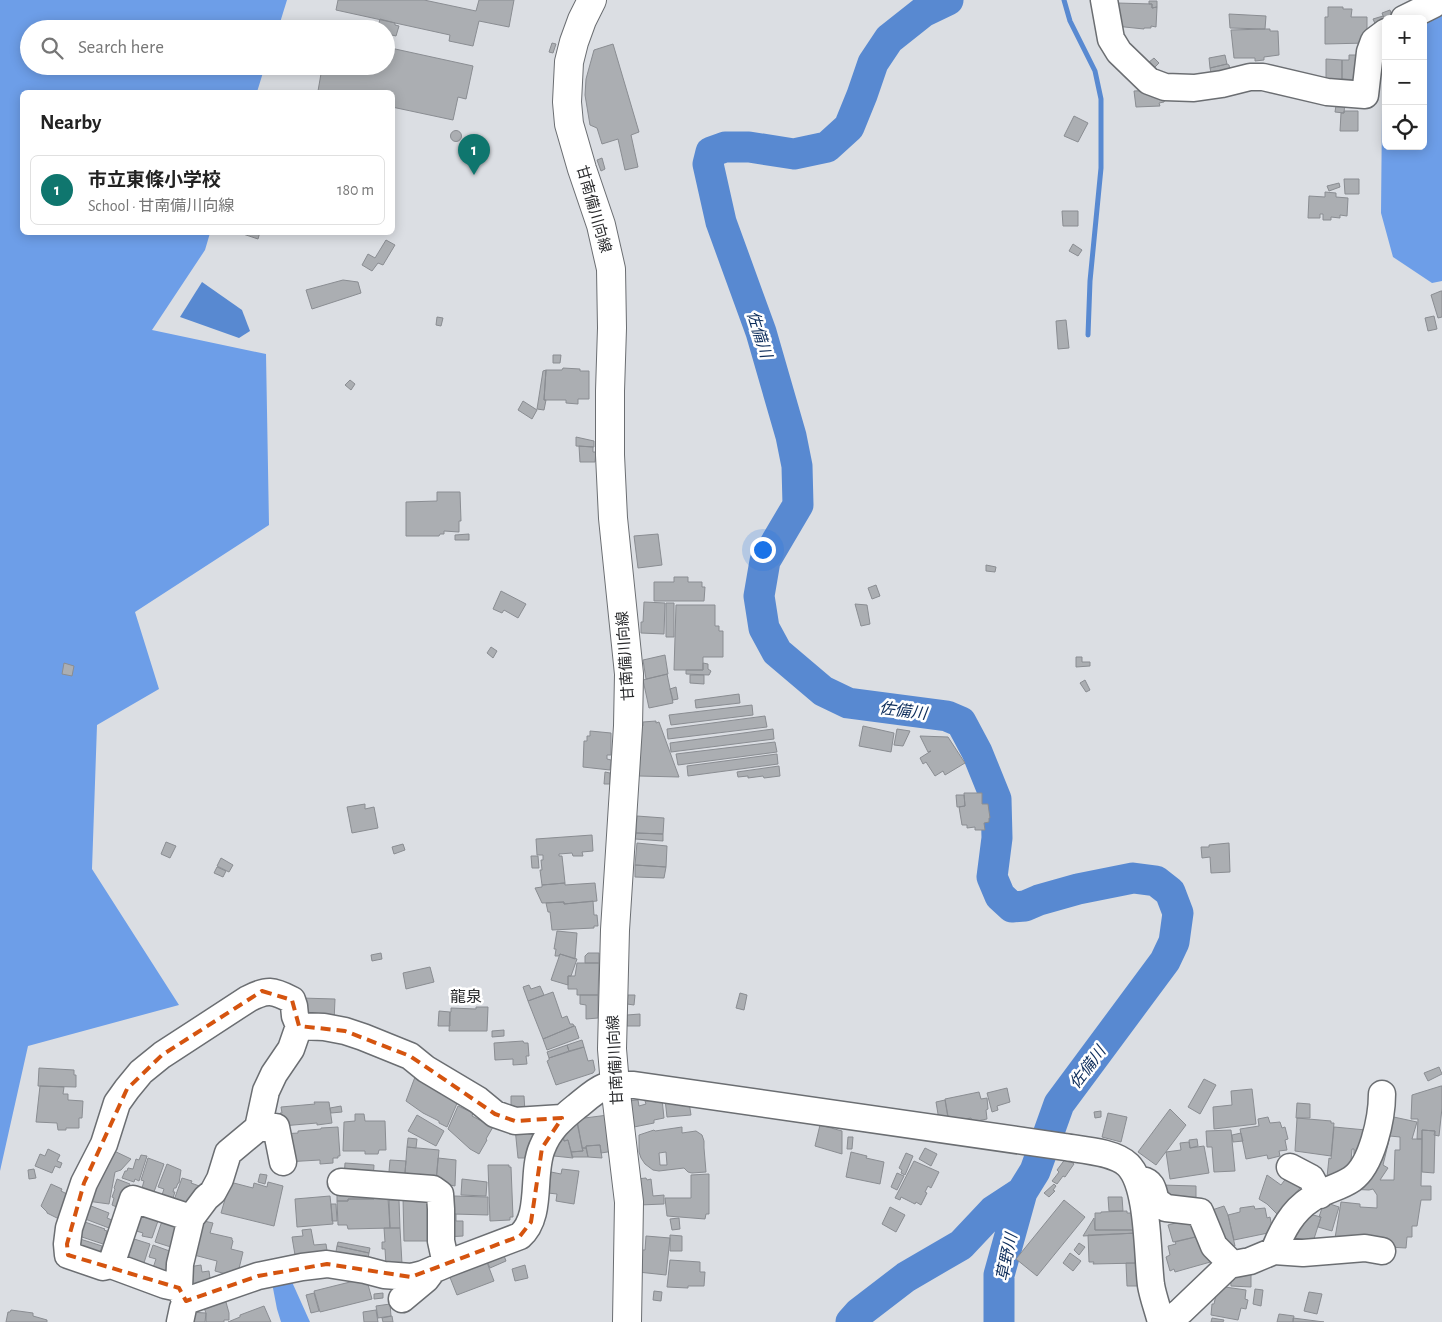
<!DOCTYPE html>
<meta charset="utf-8">
<style>
:root{--surface:#fff;--page:#f6f6f6;--text:#222;--muted:#767676;--line:#e0e0e0;--accent:#0f766e}
body{margin:0;font-family:"Alegreya Sans","Noto Sans JP",sans-serif;background:var(--page);color:var(--text)}
.controls{position:absolute;right:15px;top:15px;display:grid;overflow:hidden;border-radius:8px;box-shadow:0 2px 12px #0003}
.controls button{width:45px;height:45px;display:grid;place-items:center;padding:0;border:0;border-bottom:1px solid var(--line);background:var(--surface);color:var(--text);font:25px sans-serif}
.you{position:absolute;left:762px;top:549px;width:18px;height:18px;margin:-12px;border:4px solid #fff;border-radius:50%;background:#1a73e8;box-shadow:0 0 0 8px #1a73e833}
.badge{display:grid;place-items:center;width:32px;height:32px;border-radius:50%;background:var(--accent);color:#fff;font-size:16px;font-weight:700}
.pin{position:absolute;translate:-50% -41px;filter:drop-shadow(0 1px 2px #0008)}
.pin::after{content:'';position:absolute;top:26px;width:18px;height:15px;background:inherit;clip-path:polygon(0 0,100% 0,50% 100%)}
.list{margin:0;padding:0;list-style:none}
h2{display:flex;justify-content:space-between;align-items:center;height:65px;margin:0;padding:0 20px;font-size:21px}
h2 small{font-size:16px;font-weight:400;color:var(--muted)}
.list li{display:grid;grid-template-columns:32px 1fr auto;gap:15px;align-items:center;box-sizing:border-box;height:70px;margin:0 10px 10px;padding:0 10px;border:1px solid var(--line);border-radius:8px}
.list b{display:block;font-size:19px;white-space:nowrap}
.list p{margin:0;font-size:16px;white-space:nowrap;color:var(--muted)}
.list em{font-size:16px;font-style:normal;color:var(--muted)}
.icon{flex:none;width:28px;height:28px;fill:none;stroke:currentColor;stroke-width:2;stroke-linecap:round;stroke-linejoin:round}
.map{position:relative;flex:none;width:1442px;height:1322px;overflow:hidden}
.search{position:absolute;background:var(--surface);box-shadow:0 2px 12px #0003;left:20px;top:20px;width:375px;height:55px;display:flex;align-items:center;gap:12px;box-sizing:border-box;padding:0 18px;border-radius:28px;color:var(--muted);font-size:19px}
.panel{position:absolute;background:var(--surface);box-shadow:0 2px 12px #0003;left:20px;top:90px;width:375px;height:145px;border-radius:8px}
.map>svg:first-child{display:block}
.forest{fill:#6d9ee8}
.water{fill:#5889d1}
.lines{fill:none;stroke-linecap:round;stroke-linejoin:round}
.stream{stroke:#5889d1;stroke-width:5}
.river{stroke:#5889d1;stroke-width:31}
.building{fill:#abaeb2;stroke:#8a8d92;fill-rule:evenodd}
.minor-casing{stroke:#6b6e72;stroke-width:29}
.major-casing{stroke:#6b6e72;stroke-width:30}
.minor{stroke:#fff;stroke-width:26}
.major{stroke:#fff;stroke-width:28}
.marked{fill:none;stroke:#d5540f;stroke-width:4;stroke-dasharray:10 6;stroke-linejoin:round}
.labels{text-anchor:middle;stroke-width:5;stroke-linejoin:round;paint-order:stroke}
.street-label{font-size:15px;fill:#2a2b2d;stroke:#fff}
.water-label{font-size:16px;font-style:italic;fill:#0d2d5b;stroke:#fff}
.neighbourhood-label{font-size:16px;fill:#2a2b2d;stroke:#fff}
</style>
<div class="map">
<svg width="1442" height="1322" viewBox="0 0 1442 1322">
<rect width="100%" height="100%" fill="#dbdee3"/>
<path class="forest" d="M 0,0 L 287,0 L 278,29 L 29,29 L 29,66 L 265,66 L 257,92 L 22,92 L 22,232 L 210,233 L 205,250 L 152,330 L 266,354 L 269,525 L 135,612 L 159,689 L 97,725 L 92,869 L 179,1005 L 28,1046 L 0,1171 Z
M 1442,14 L 1442,281 L 1432,283 L 1393,257 L 1381,213 L 1382,109 L 1386,88 L 1386,146 L 1423,146 L 1423,26 Z
M 292,1282 L 310,1322 L 281,1322 L 277,1309 L 272,1283 Z"/>
<path class="water" d="M 202,282 L 242,310 L 250,331 L 239,338 L 180,317 Z"/>
<g class="lines">
<path class="stream" d="M 1064,0 L 1070,21 L 1095,71 L 1101,99 L 1101,168 L 1090,281 L 1088,335"/>
<path class="river" d="M 851,1322 L 859,1313 L 906,1277 L 961,1245 L 993,1211 L 1022,1192 L 1035,1171 L 1059,1104 L 1165,961 L 1174,942 L 1178,913 L 1170,892 L 1156,881 L 1133,878 L 1078,889 L 1039,900 L 1025,906 L 1012,907 L 1000,896 L 992,877 L 997,838 L 996,799 L 977,752 L 961,722 L 947,716 L 848,703 L 823,691 L 777,652 L 764,628 L 759,596 L 765,561 L 798,505 L 797,466 L 791,436 L 761,332 L 721,222 L 708,164 L 711,152 L 725,147 L 749,147 L 794,154 L 827,147 L 849,127 L 862,95 L 873,63 L 889,39 L 923,12 L 948,0
M 999,1322 L 999,1275 L 1022,1192"/>
</g>
<path class="building" d="M 338,0 L 424,0 L 476,11 L 479,0 L 514,0 L 509,27 L 479,21 L 473,46 L 449,41 L 450,35 L 336,10 Z
M 1149,1 L 1157,1 L 1157,7 L 1152,8 L 1152,4 L 1149,4 Z
M 1117,3 L 1152,4 L 1152,8 L 1157,7 L 1156,27 L 1151,26 L 1151,28 L 1144,28 L 1144,29 L 1115,26 Z
M 1328,7 L 1343,7 L 1343,9 L 1352,9 L 1351,17 L 1367,17 L 1367,43 L 1325,44 L 1325,17 L 1328,17 Z
M 1390,10 L 1393,19 L 1386,19 L 1386,23 L 1382,13 Z
M 1229,14 L 1266,16 L 1265,29 L 1230,28 Z
M 1383,16 L 1386,23 L 1377,28 L 1373,19 Z
M 380,19 L 395,23 L 395,25 L 399,26 L 396,36 L 392,35 L 390,41 L 386,40 L 386,29 L 373,29 L 375,22 L 379,23 Z
M 1265,29 L 1270,29 L 1270,31 L 1278,31 L 1279,55 L 1264,57 L 1264,60 L 1255,61 L 1255,58 L 1234,58 L 1231,30 Z
M 552,43 L 556,44 L 553,53 L 549,52 Z
M 613,44 L 639,132 L 631,135 L 638,167 L 625,170 L 618,139 L 602,144 L 597,128 L 590,125 L 585,95 L 586,79 L 594,50 Z
M 386,47 L 473,66 L 466,99 L 458,97 L 453,120 L 392,107 L 392,92 L 318,91 L 322,68 L 320,68 L 321,66 L 386,66 Z
M 1225,55 L 1227,64 L 1210,68 L 1209,58 Z
M 1349,55 L 1363,55 L 1362,80 L 1342,79 L 1342,60 L 1349,60 Z
M 1154,58 L 1159,63 L 1149,73 L 1143,67 Z
M 1326,59 L 1342,60 L 1342,85 L 1326,85 Z
M 1227,64 L 1229,65 L 1231,75 L 1213,81 L 1210,68 Z
M 1156,90 L 1167,93 L 1164,102 L 1159,103 L 1160,106 L 1136,107 L 1134,91 Z
M 1337,99 L 1345,101 L 1344,113 L 1335,112 Z
M 1344,111 L 1358,111 L 1358,131 L 1340,131 L 1341,113 L 1344,113 Z
M 1074,116 L 1088,123 L 1078,142 L 1064,136 Z
M450.5 136a5.5 5.5 0 1 1 11 0a5.5 5.5 0 1 1-11 0Z
M 602,158 L 605,169 L 601,171 L 597,160 Z
M 1344,179 L 1359,179 L 1359,194 L 1345,194 Z
M 1339,183 L 1340,187 L 1329,191 L 1327,186 Z
M 1325,192 L 1336,193 L 1336,197 L 1348,198 L 1347,216 L 1340,215 L 1340,218 L 1331,217 L 1331,220 L 1323,220 L 1323,214 L 1320,214 L 1320,218 L 1308,218 L 1309,196 L 1325,197 Z
M 1062,211 L 1078,211 L 1078,226 L 1063,226 Z
M 237,232 L 260,232 L 258,239 Z
M 386,240 L 395,245 L 383,265 L 378,263 L 372,271 L 362,265 L 368,254 L 375,258 Z
M 1073,244 L 1082,250 L 1078,256 L 1069,251 Z
M 343,280 L 358,282 L 361,293 L 312,309 L 306,290 Z
M 1441,291 L 1442,291 L 1442,317 L 1438,318 L 1431,295 Z
M 1434,316 L 1437,329 L 1428,331 L 1425,318 Z
M 437,317 L 443,318 L 441,326 L 436,325 Z
M 1066,320 L 1069,348 L 1058,349 L 1056,321 Z
M 553,355 L 561,355 L 560,363 L 553,363 Z
M 563,368 L 580,369 L 580,371 L 589,371 L 589,399 L 578,399 L 578,404 L 566,403 L 566,400 L 544,400 L 546,370 L 562,370 Z
M 546,370 L 544,400 L 546,400 L 544,410 L 537,409 L 543,371 Z
M 350,380 L 355,384 L 351,390 L 345,385 Z
M 523,401 L 537,410 L 532,419 L 518,410 Z
M 576,437 L 594,441 L 594,447 L 576,446 Z
M 579,446 L 593,447 L 593,452 L 596,452 L 595,462 L 580,462 Z
M 437,492 L 460,492 L 461,521 L 459,521 L 459,532 L 444,531 L 444,534 L 440,534 L 439,536 L 406,536 L 406,502 L 437,501 Z
M 469,534 L 469,540 L 455,540 L 455,535 Z
M 658,534 L 662,565 L 638,568 L 634,536 Z
M 986,565 L 996,567 L 995,572 L 986,571 Z
M 674,577 L 688,577 L 688,582 L 702,582 L 702,587 L 705,587 L 704,601 L 654,601 L 654,582 L 674,582 Z
M 876,585 L 880,596 L 872,599 L 868,588 Z
M 501,591 L 526,604 L 518,618 L 504,610 L 502,613 L 493,609 Z
M 644,602 L 665,603 L 664,634 L 641,633 L 641,622 L 643,622 Z
M 666,603 L 674,603 L 674,637 L 666,637 Z
M 855,604 L 867,605 L 870,624 L 861,626 Z
M 676,605 L 715,605 L 715,626 L 719,626 L 719,631 L 723,631 L 723,657 L 703,657 L 703,670 L 674,670 Z
M 491,647 L 497,651 L 493,658 L 487,653 Z
M 665,655 L 668,674 L 646,679 L 643,660 Z
M 1076,657 L 1082,657 L 1082,662 L 1090,662 L 1090,666 L 1076,667 Z
M 64,663 L 74,666 L 72,676 L 62,674 Z
M 703,663 L 708,664 L 708,669 L 711,671 L 709,675 L 686,674 L 686,670 L 703,670 Z
M 667,674 L 673,703 L 649,708 L 643,680 Z
M 690,675 L 704,675 L 704,684 L 690,683 Z
M 1085,680 L 1090,690 L 1086,692 L 1080,683 Z
M 676,687 L 678,699 L 673,700 L 670,689 Z
M 739,694 L 740,703 L 696,708 L 695,700 Z
M 752,705 L 753,715 L 671,725 L 669,715 Z
M 765,716 L 767,727 L 668,739 L 667,729 Z
M 656,721 L 656,723 L 659,722 L 679,777 L 639,776 L 641,727 L 643,726 L 643,722 Z
M 863,726 L 894,733 L 891,752 L 859,746 Z
M 773,729 L 774,739 L 671,752 L 670,743 Z
M 897,729 L 910,731 L 903,746 L 894,745 Z
M 590,731 L 611,733 L 611,755 L 607,755 L 607,759 L 611,760 L 610,770 L 583,767 L 584,741 L 587,741 L 587,736 L 590,736 Z
M 920,736 L 948,737 L 965,763 L 945,775 L 943,771 L 935,776 L 926,762 L 923,764 L 920,758 L 931,751 L 928,752 Z
M 775,742 L 777,752 L 678,765 L 676,754 Z
M 777,754 L 778,764 L 688,776 L 687,766 Z
M 779,766 L 780,776 L 764,778 L 763,776 L 748,778 L 748,776 L 738,777 L 737,772 Z
M 605,772 L 610,773 L 610,784 L 604,784 Z
M 964,793 L 982,793 L 982,804 L 988,804 L 990,818 L 989,818 L 989,822 L 984,823 L 985,830 L 975,830 L 975,827 L 967,828 L 967,825 L 962,825 L 959,807 L 965,806 Z
M 956,795 L 964,795 L 965,806 L 957,807 Z
M 365,804 L 365,809 L 374,807 L 378,828 L 352,833 L 347,807 Z
M 637,816 L 664,818 L 663,834 L 636,833 Z
M 636,833 L 663,834 L 663,841 L 635,839 Z
M 592,835 L 593,851 L 582,852 L 583,856 L 573,856 L 572,853 L 559,854 L 559,856 L 562,856 L 565,883 L 542,885 L 540,870 L 542,870 L 541,860 L 543,860 L 543,855 L 537,855 L 536,839 Z
M 166,842 L 176,846 L 170,858 L 161,854 Z
M 637,843 L 667,846 L 666,867 L 635,865 Z
M 1229,843 L 1230,872 L 1211,873 L 1210,857 L 1202,858 L 1201,847 L 1209,847 L 1209,845 Z
M 403,844 L 405,850 L 394,854 L 392,847 Z
M 531,856 L 538,856 L 539,868 L 532,868 Z
M 221,858 L 233,865 L 229,872 L 217,866 Z
M 635,865 L 666,867 L 664,878 L 635,877 Z
M 217,867 L 226,871 L 223,877 L 214,873 Z
M 565,883 L 565,885 L 595,883 L 597,901 L 564,904 L 564,902 L 542,903 L 535,888 L 542,887 L 542,885 Z
M 593,901 L 594,915 L 597,915 L 598,926 L 594,926 L 594,928 L 552,930 L 550,912 L 548,912 L 546,903 L 564,902 L 564,904 Z
M 557,931 L 577,933 L 575,959 L 560,954 L 559,956 L 555,956 L 556,949 L 554,949 Z
M 381,953 L 382,959 L 372,961 L 371,955 Z
M 588,953 L 599,953 L 599,963 L 585,963 L 585,956 Z
M 560,954 L 577,959 L 571,976 L 568,976 L 568,985 L 551,980 Z
M 577,963 L 599,963 L 598,995 L 577,995 L 577,989 L 568,989 L 568,976 L 575,976 Z
M 430,967 L 434,982 L 406,989 L 403,973 Z
M 529,985 L 531,989 L 540,986 L 544,995 L 528,1001 L 523,987 Z
M 553,992 L 562,1018 L 567,1016 L 570,1024 L 573,1024 L 574,1026 L 543,1039 L 528,1001 Z
M 740,993 L 747,995 L 744,1010 L 736,1008 Z
M 580,995 L 598,995 L 598,1018 L 586,1019 L 586,1005 L 580,1004 Z
M 628,995 L 635,995 L 634,1005 L 627,1004 Z
M 301,998 L 335,999 L 334,1022 L 301,1021 Z
M 476,1007 L 488,1007 L 487,1031 L 449,1031 L 450,1012 L 451,1012 L 451,1008 L 476,1009 Z
M 439,1011 L 450,1012 L 450,1026 L 438,1026 Z
M 640,1014 L 640,1026 L 627,1026 L 627,1015 Z
M 574,1026 L 575,1026 L 579,1038 L 547,1050 L 543,1039 Z
M 504,1030 L 504,1036 L 492,1037 L 492,1031 Z
M 582,1040 L 584,1047 L 569,1051 L 567,1045 Z
M 523,1041 L 524,1043 L 528,1043 L 529,1056 L 526,1056 L 527,1064 L 513,1065 L 513,1059 L 495,1060 L 494,1043 Z
M 567,1045 L 569,1051 L 549,1058 L 547,1052 Z
M 584,1047 L 588,1061 L 593,1060 L 595,1070 L 593,1073 L 556,1085 L 547,1061 L 549,1060 L 549,1058 Z
M 1439,1067 L 1442,1074 L 1428,1081 L 1424,1073 Z
M 39,1068 L 74,1070 L 74,1075 L 76,1075 L 76,1087 L 38,1086 Z
M 415,1077 L 461,1094 L 447,1127 L 439,1123 L 439,1121 L 423,1113 L 406,1101 Z
M 1204,1079 L 1216,1085 L 1200,1114 L 1188,1107 Z
M 40,1086 L 64,1087 L 63,1094 L 68,1094 L 68,1100 L 83,1101 L 82,1118 L 79,1118 L 79,1128 L 66,1128 L 66,1130 L 58,1130 L 57,1123 L 36,1122 Z
M 1441,1086 L 1442,1086 L 1442,1108 L 1439,1136 L 1434,1135 L 1435,1131 L 1422,1130 L 1422,1139 L 1417,1139 L 1418,1119 L 1411,1119 L 1412,1095 Z
M 1007,1088 L 1010,1102 L 997,1106 L 998,1110 L 992,1112 L 987,1093 Z
M 1252,1089 L 1256,1124 L 1214,1129 L 1213,1107 L 1232,1105 L 1231,1091 Z
M 979,1092 L 981,1099 L 987,1098 L 988,1109 L 986,1110 L 987,1119 L 972,1122 L 971,1118 L 949,1122 L 945,1099 Z
M 511,1096 L 524,1096 L 525,1112 L 511,1112 Z
M 662,1099 L 664,1118 L 654,1120 L 654,1123 L 634,1127 L 634,1125 L 631,1125 L 628,1101 L 638,1100 L 639,1106 L 646,1104 L 645,1101 Z
M 665,1099 L 689,1102 L 691,1115 L 667,1117 Z
M 945,1100 L 948,1118 L 939,1120 L 936,1102 Z
M 314,1102 L 329,1102 L 332,1123 L 317,1125 L 317,1123 L 282,1126 L 280,1113 L 282,1113 L 281,1107 L 315,1104 Z
M 1297,1103 L 1310,1104 L 1310,1118 L 1296,1118 Z
M 341,1106 L 342,1112 L 331,1113 L 330,1108 Z
M 458,1106 L 473,1113 L 472,1116 L 493,1127 L 486,1139 L 487,1140 L 479,1154 L 470,1149 L 448,1129 Z
M 1170,1109 L 1186,1125 L 1156,1165 L 1138,1152 Z
M 1101,1111 L 1101,1117 L 1095,1118 L 1094,1112 Z
M 1108,1113 L 1127,1117 L 1121,1142 L 1102,1137 Z
M 355,1114 L 364,1114 L 365,1121 L 385,1121 L 386,1150 L 379,1150 L 378,1154 L 365,1154 L 365,1151 L 343,1151 L 344,1122 L 355,1121 Z
M 417,1115 L 444,1131 L 436,1146 L 408,1131 Z
M 608,1115 L 614,1151 L 601,1153 L 600,1145 L 586,1146 L 586,1148 L 582,1148 L 577,1119 Z
M 1389,1116 L 1417,1122 L 1412,1139 L 1422,1139 L 1421,1186 L 1431,1186 L 1431,1200 L 1421,1200 L 1417,1226 L 1412,1226 L 1412,1237 L 1407,1237 L 1406,1248 L 1334,1244 L 1341,1202 L 1360,1204 L 1360,1207 L 1377,1208 L 1377,1195 L 1373,1189 L 1369,1190 L 1348,1189 ZM 1390,1136 L 1400,1137 L 1400,1150 L 1395,1150 L 1394,1180 L 1380,1180 L 1388,1168 L 1383,1165 Z
M 1268,1117 L 1270,1123 L 1280,1122 L 1282,1128 L 1285,1127 L 1288,1139 L 1285,1140 L 1287,1150 L 1279,1151 L 1280,1156 L 1268,1159 L 1267,1155 L 1246,1159 L 1240,1129 L 1259,1126 L 1258,1119 Z
M 1297,1118 L 1331,1121 L 1331,1123 L 1334,1123 L 1331,1156 L 1295,1151 Z
M 577,1123 L 583,1151 L 571,1152 L 568,1140 L 564,1141 L 563,1132 Z
M 820,1125 L 842,1131 L 842,1154 L 815,1146 Z
M 338,1127 L 340,1156 L 338,1156 L 338,1158 L 333,1158 L 333,1163 L 320,1164 L 320,1160 L 285,1162 L 282,1134 L 298,1133 L 298,1131 L 321,1129 L 321,1128 Z
M 682,1127 L 682,1133 L 696,1131 L 702,1135 L 704,1141 L 704,1148 L 706,1172 L 692,1173 L 688,1172 L 684,1168 L 659,1171 L 653,1170 L 645,1164 L 641,1158 L 639,1152 L 639,1135 L 654,1130 L 655,1131 ZM 666,1152 L 667,1165 L 660,1165 L 659,1153 Z
M 1334,1127 L 1366,1130 L 1363,1155 L 1354,1154 L 1354,1149 L 1352,1149 L 1350,1172 L 1327,1177 L 1329,1158 L 1331,1159 Z
M 515,1128 L 545,1132 L 533,1133 L 535,1154 L 533,1158 L 518,1158 Z
M 1231,1130 L 1235,1171 L 1214,1172 L 1212,1147 L 1207,1147 L 1206,1131 Z
M 1422,1130 L 1435,1131 L 1434,1173 L 1422,1172 Z
M 1241,1133 L 1243,1141 L 1233,1142 L 1232,1135 Z
M 848,1137 L 853,1137 L 852,1149 L 847,1149 Z
M 408,1138 L 417,1139 L 416,1148 L 407,1147 Z
M 563,1138 L 564,1141 L 568,1140 L 573,1158 L 554,1156 L 551,1142 Z
M 1197,1139 L 1198,1146 L 1190,1148 L 1189,1140 Z
M 1189,1142 L 1190,1148 L 1204,1146 L 1209,1173 L 1170,1179 L 1166,1152 L 1181,1150 L 1180,1143 Z
M 600,1145 L 602,1158 L 588,1157 L 586,1146 Z
M 407,1147 L 439,1150 L 436,1182 L 414,1182 L 414,1174 L 405,1173 Z
M 582,1148 L 586,1148 L 588,1157 L 572,1157 L 571,1152 L 583,1151 Z
M 925,1148 L 937,1154 L 931,1166 L 919,1159 Z
M 48,1149 L 60,1155 L 57,1161 L 62,1163 L 60,1168 L 55,1166 L 52,1173 L 35,1166 L 40,1154 L 45,1156 Z
M 110,1149 L 131,1159 L 121,1170 L 115,1172 L 109,1204 L 87,1201 Z
M 851,1152 L 867,1156 L 866,1158 L 884,1162 L 880,1184 L 846,1177 Z
M 906,1153 L 913,1156 L 905,1175 L 901,1173 L 902,1170 L 899,1168 Z
M 141,1155 L 147,1156 L 139,1181 L 135,1179 L 134,1182 L 122,1178 L 125,1171 L 127,1171 L 128,1168 L 133,1169 L 136,1159 L 139,1160 Z
M 148,1158 L 164,1164 L 154,1192 L 142,1188 L 144,1181 L 141,1180 Z
M 438,1158 L 456,1160 L 455,1186 L 450,1185 L 449,1188 L 436,1182 Z
M 1066,1158 L 1074,1164 L 1065,1177 L 1063,1176 L 1057,1184 L 1052,1181 L 1059,1172 L 1057,1170 Z
M 390,1160 L 406,1161 L 404,1184 L 388,1183 Z
M 914,1161 L 939,1172 L 931,1188 L 928,1186 L 925,1192 L 927,1193 L 921,1205 L 916,1202 L 915,1204 L 901,1197 L 900,1200 L 895,1198 Z
M 345,1163 L 374,1165 L 373,1182 L 344,1179 Z
M 167,1164 L 181,1170 L 179,1183 L 178,1183 L 176,1188 L 174,1188 L 173,1192 L 175,1192 L 172,1201 L 161,1198 L 164,1189 L 158,1187 Z
M 488,1165 L 509,1165 L 509,1167 L 511,1167 L 513,1217 L 510,1217 L 510,1220 L 490,1221 Z
M 34,1169 L 36,1178 L 29,1179 L 28,1170 Z
M 562,1169 L 579,1171 L 574,1204 L 556,1201 L 557,1194 L 548,1193 L 549,1175 L 550,1175 L 551,1172 L 561,1174 Z
M 897,1173 L 904,1176 L 897,1190 L 891,1187 Z
M 1290,1173 L 1304,1183 L 1278,1215 L 1267,1204 L 1259,1199 L 1267,1175 L 1281,1185 Z
M 260,1174 L 267,1175 L 265,1184 L 258,1182 Z
M 709,1174 L 709,1214 L 706,1214 L 705,1219 L 667,1216 L 665,1198 L 691,1198 L 691,1175 Z
M 182,1178 L 192,1181 L 191,1183 L 202,1187 L 187,1208 L 174,1200 Z
M 646,1178 L 647,1180 L 651,1179 L 653,1196 L 664,1195 L 664,1204 L 639,1205 L 636,1179 Z
M 117,1179 L 130,1184 L 121,1209 L 112,1205 L 114,1198 L 112,1197 L 115,1189 L 114,1188 Z
M 462,1179 L 487,1182 L 486,1196 L 461,1195 Z
M 230,1182 L 253,1188 L 254,1183 L 267,1187 L 268,1182 L 283,1186 L 274,1226 L 221,1213 Z
M 51,1184 L 62,1189 L 61,1191 L 69,1195 L 59,1219 L 47,1213 L 47,1212 L 41,1206 Z
M 1054,1184 L 1056,1186 L 1053,1190 L 1055,1191 L 1049,1197 L 1044,1193 Z
M 1161,1185 L 1196,1186 L 1196,1206 L 1163,1198 Z
M 337,1186 L 374,1196 L 374,1199 L 348,1199 L 348,1201 L 337,1201 Z
M 330,1196 L 333,1224 L 297,1227 L 295,1199 Z
M 454,1196 L 488,1197 L 488,1215 L 454,1214 Z
M 374,1197 L 388,1198 L 390,1228 L 348,1229 L 347,1225 L 338,1225 L 337,1201 L 348,1201 L 348,1199 L 374,1199 Z
M 1108,1197 L 1122,1197 L 1123,1211 L 1109,1211 Z
M 403,1198 L 428,1198 L 428,1241 L 404,1241 Z
M 389,1200 L 399,1200 L 400,1228 L 390,1228 Z
M 1064,1200 L 1085,1217 L 1037,1276 L 1016,1259 Z
M 1324,1202 L 1339,1207 L 1332,1231 L 1318,1227 L 1321,1217 L 1319,1217 Z
M 86,1204 L 109,1213 L 107,1218 L 112,1220 L 109,1228 L 80,1217 Z
M 331,1204 L 336,1204 L 337,1221 L 332,1221 Z
M 1224,1206 L 1228,1215 L 1235,1246 L 1227,1248 L 1209,1211 Z
M 1254,1206 L 1255,1209 L 1265,1208 L 1267,1218 L 1270,1217 L 1273,1232 L 1234,1240 L 1228,1215 L 1240,1212 L 1240,1208 Z
M 890,1207 L 905,1215 L 896,1232 L 882,1224 Z
M 138,1211 L 159,1218 L 152,1238 L 142,1236 L 143,1233 L 133,1230 Z
M 1127,1211 L 1127,1213 L 1136,1213 L 1136,1230 L 1095,1230 L 1095,1213 L 1101,1213 L 1101,1212 Z
M 1305,1213 L 1321,1217 L 1311,1248 L 1293,1239 Z
M 454,1214 L 456,1214 L 456,1221 L 463,1221 L 463,1236 L 445,1237 Z
M 1199,1217 L 1204,1235 L 1173,1242 L 1168,1225 Z
M 679,1218 L 680,1229 L 672,1230 L 670,1219 Z
M 1094,1218 L 1095,1230 L 1136,1230 L 1136,1233 L 1083,1236 Z
M 199,1220 L 213,1223 L 210,1233 L 232,1238 L 232,1240 L 233,1241 L 231,1249 L 243,1252 L 237,1277 L 215,1271 L 217,1261 L 190,1254 Z
M 82,1221 L 105,1229 L 104,1230 L 107,1231 L 106,1235 L 112,1237 L 109,1246 L 76,1235 Z
M 162,1221 L 181,1227 L 174,1248 L 155,1242 Z
M 384,1228 L 400,1228 L 402,1264 L 386,1265 L 385,1249 L 382,1249 L 382,1242 L 385,1242 Z
M 311,1229 L 314,1245 L 326,1244 L 328,1257 L 296,1261 L 292,1237 L 303,1236 L 302,1230 Z
M 1139,1233 L 1139,1263 L 1093,1264 L 1094,1262 L 1089,1262 L 1088,1235 Z
M 670,1235 L 682,1236 L 682,1251 L 670,1251 Z
M 1204,1235 L 1214,1261 L 1175,1272 L 1174,1269 L 1170,1271 L 1166,1257 L 1170,1255 L 1168,1246 L 1176,1244 L 1175,1242 Z
M 646,1236 L 670,1238 L 666,1275 L 638,1272 L 642,1250 L 645,1250 Z
M 77,1238 L 102,1246 L 99,1255 L 73,1250 Z
M 131,1238 L 150,1244 L 142,1269 L 127,1262 L 131,1248 L 128,1246 Z
M 338,1242 L 370,1248 L 369,1253 L 337,1246 Z
M 1079,1243 L 1085,1247 L 1079,1255 L 1074,1250 Z
M 153,1245 L 175,1253 L 168,1273 L 153,1268 L 156,1259 L 149,1257 Z
M 337,1246 L 369,1253 L 367,1264 L 335,1257 Z
M 502,1250 L 506,1261 L 490,1268 L 485,1257 Z
M 1070,1253 L 1081,1261 L 1073,1271 L 1063,1263 Z
M 485,1257 L 494,1281 L 457,1295 L 447,1270 Z
M 670,1260 L 700,1262 L 700,1272 L 705,1272 L 704,1286 L 688,1286 L 688,1288 L 667,1287 Z
M 1126,1263 L 1139,1263 L 1140,1286 L 1127,1286 Z
M 201,1265 L 202,1272 L 209,1271 L 210,1278 L 212,1278 L 191,1290 L 188,1267 Z
M 525,1265 L 528,1278 L 515,1281 L 512,1269 Z
M 1251,1269 L 1251,1287 L 1231,1286 L 1230,1273 Z
M 362,1279 L 367,1281 L 372,1299 L 320,1312 L 314,1291 Z
M 1218,1286 L 1246,1290 L 1245,1299 L 1248,1300 L 1246,1309 L 1241,1308 L 1238,1320 L 1211,1315 L 1212,1304 L 1214,1304 Z
M 1255,1289 L 1263,1290 L 1261,1306 L 1253,1304 Z
M 654,1291 L 662,1292 L 661,1301 L 653,1300 Z
M 1309,1292 L 1322,1294 L 1317,1314 L 1304,1311 Z
M 314,1293 L 319,1311 L 311,1313 L 306,1295 Z
M 383,1293 L 383,1298 L 374,1299 L 374,1294 Z
M 224,1295 L 229,1313 L 229,1320 L 224,1320 L 224,1322 L 206,1322 L 206,1313 L 202,1303 Z
M 390,1304 L 391,1316 L 378,1318 L 376,1306 Z
M 264,1306 L 271,1322 L 228,1322 L 240,1317 L 240,1315 Z
M 11,1310 L 33,1313 L 33,1316 L 47,1320 L 47,1322 L 6,1322 L 8,1312 L 10,1312 Z
M 376,1310 L 378,1322 L 364,1322 L 363,1312 Z
M 188,1312 L 206,1313 L 205,1322 L 186,1322 Z
M 1279,1314 L 1294,1316 L 1293,1322 L 1277,1322 Z
M 392,1316 L 393,1322 L 383,1322 L 382,1318 Z
M 1212,1318 L 1224,1320 L 1223,1322 L 1211,1322 Z
M 1293,1318 L 1324,1322 L 1293,1322 Z"/>
<g class="lines">
<g class="minor-casing">
<path id="minor" d="M 1104,0 L 1111,39 L 1119,52 L 1149,81 L 1165,87 L 1194,88 L 1222,84 L 1250,77 L 1263,77 L 1327,92 L 1365,95 L 1370,52 L 1374,41 L 1386,32
M 1404,19 L 1434,4 L 1432,0
M 299,1026 L 324,1027 L 345,1031 L 363,1037 L 410,1056 L 426,1069 L 478,1100 L 495,1114 L 515,1121 L 562,1118
M 258,1128 L 276,1127 L 283,1162
M 1290,1167 L 1311,1178 L 1320,1195
M 1142,1180 C 1153,1182 1153,1191 1156,1201 L 1166,1208 L 1200,1212 L 1214,1246 L 1227,1259 L 1229,1265
M 341,1182 L 433,1189 L 440,1194 L 441,1209 L 441,1241 L 446,1264
M 1274,1251 C 1282,1231 1292,1211 1311,1199 C 1323,1190 1339,1188 1352,1179 C 1372,1165 1382,1118 1382,1094
M 111,1265 L 133,1199 L 191,1218
M 179,1288 L 165,1285 L 111,1265 L 103,1267 L 68,1255 L 67,1244 L 69,1228 L 84,1183 L 104,1144 L 117,1103 L 127,1089 L 141,1072 L 162,1055 L 248,999 C 267,989 273,990 292,1000 L 294,1006 L 295,1016 L 299,1026 L 291,1049 L 274,1074 L 266,1091 L 258,1128 L 228,1153 L 220,1179 L 213,1192 L 206,1198 L 191,1218 L 180,1264 L 179,1288 L 186,1301
M 402,1299 L 426,1279 L 432,1271
M 180,1322 L 183,1308 L 186,1301 L 258,1276 L 302,1267 L 327,1264 L 365,1270 L 384,1275 L 411,1277 L 423,1274 L 449,1263 L 520,1236 C 543,1216 531,1174 542,1148 C 549,1130 561,1119 576,1107 C 584,1101 594,1091 604,1087 C 613,1084 625,1085 634,1085 L 1065,1147 C 1083,1150 1115,1152 1128,1165 C 1149,1186 1147,1254 1151,1285 C 1153,1297 1158,1310 1161,1322
M 1168,1322 L 1181,1311 L 1229,1265 L 1250,1261 L 1274,1251 L 1303,1253 L 1365,1248 L 1382,1251"/>
</g>
<g class="major-casing">
<path id="major" d="M 592,0 L 582,20 L 574,42 L 569,62 L 567,102 L 569,124 L 582,169 L 601,225 L 611,269 L 612,328 L 610,391 L 610,455 L 613,518 L 629,674 L 628,726 L 615,930 L 612,1049 L 615,1085 L 629,1202 L 627,1322"/>
</g>
<use href="#minor" class="minor"/>
<use href="#major" class="major"/>
</g>
<path class="marked" d="M 262,991 L 292,1000 L 299,1026 L 345,1031 L 410,1056 L 495,1114 L 515,1121 L 562,1118 L 542,1148 L 531,1222 L 520,1236 L 411,1277 L 327,1264 L 258,1276 L 186,1301 L 179,1288 L 68,1255 L 67,1244 L 84,1183 L 127,1089 L 162,1055 Z"/>
<g class="labels">
<g class="street-label">
<text transform="translate(594 209) rotate(74)" y="5">甘南備川向線</text>
<text transform="translate(625 656) rotate(-94)" y="5">甘南備川向線</text>
<text transform="translate(615 1060) rotate(-93)" y="5">甘南備川向線</text>
</g>
<g class="water-label">
<text transform="translate(760 334) rotate(72)" y="6">佐備川</text>
<text transform="translate(903 710) rotate(7)" y="6">佐備川</text>
<text transform="translate(1087 1067) rotate(-53)" y="6">佐備川</text>
<text transform="translate(1006 1257) rotate(-78)" y="6">草野川</text>
</g>
<g class="neighbourhood-label">
<text x="466" y="1002">龍泉</text>
</g>
</g>
</svg>
<div class="controls">
<button>+</button>
<button>−</button>
<button><svg class="icon" aria-label="locate" viewBox="0 0 24 24"><circle cx="12" cy="12" r="6"/><path d="M12 2v4M12 18v4M2 12h4M18 12h4"/></svg></button>
</div>
<div class="you"></div>
<div class="pin badge" style="left:474px;top:175px">1</div>
<div class="search"><svg class="icon" aria-label="search" viewBox="0 0 24 24"><circle cx="10" cy="10" r="6"/><path d="M15 15l6 6"/></svg>Search here</div>
<section class="panel">
<h2>Nearby<small></small></h2>
<ul class="list">
<li><span class="badge">1</span><div><b>市立東條小学校</b><p>School · 甘南備川向線</p></div><em>180 m</em></li>
</ul>
</section>
</div>
